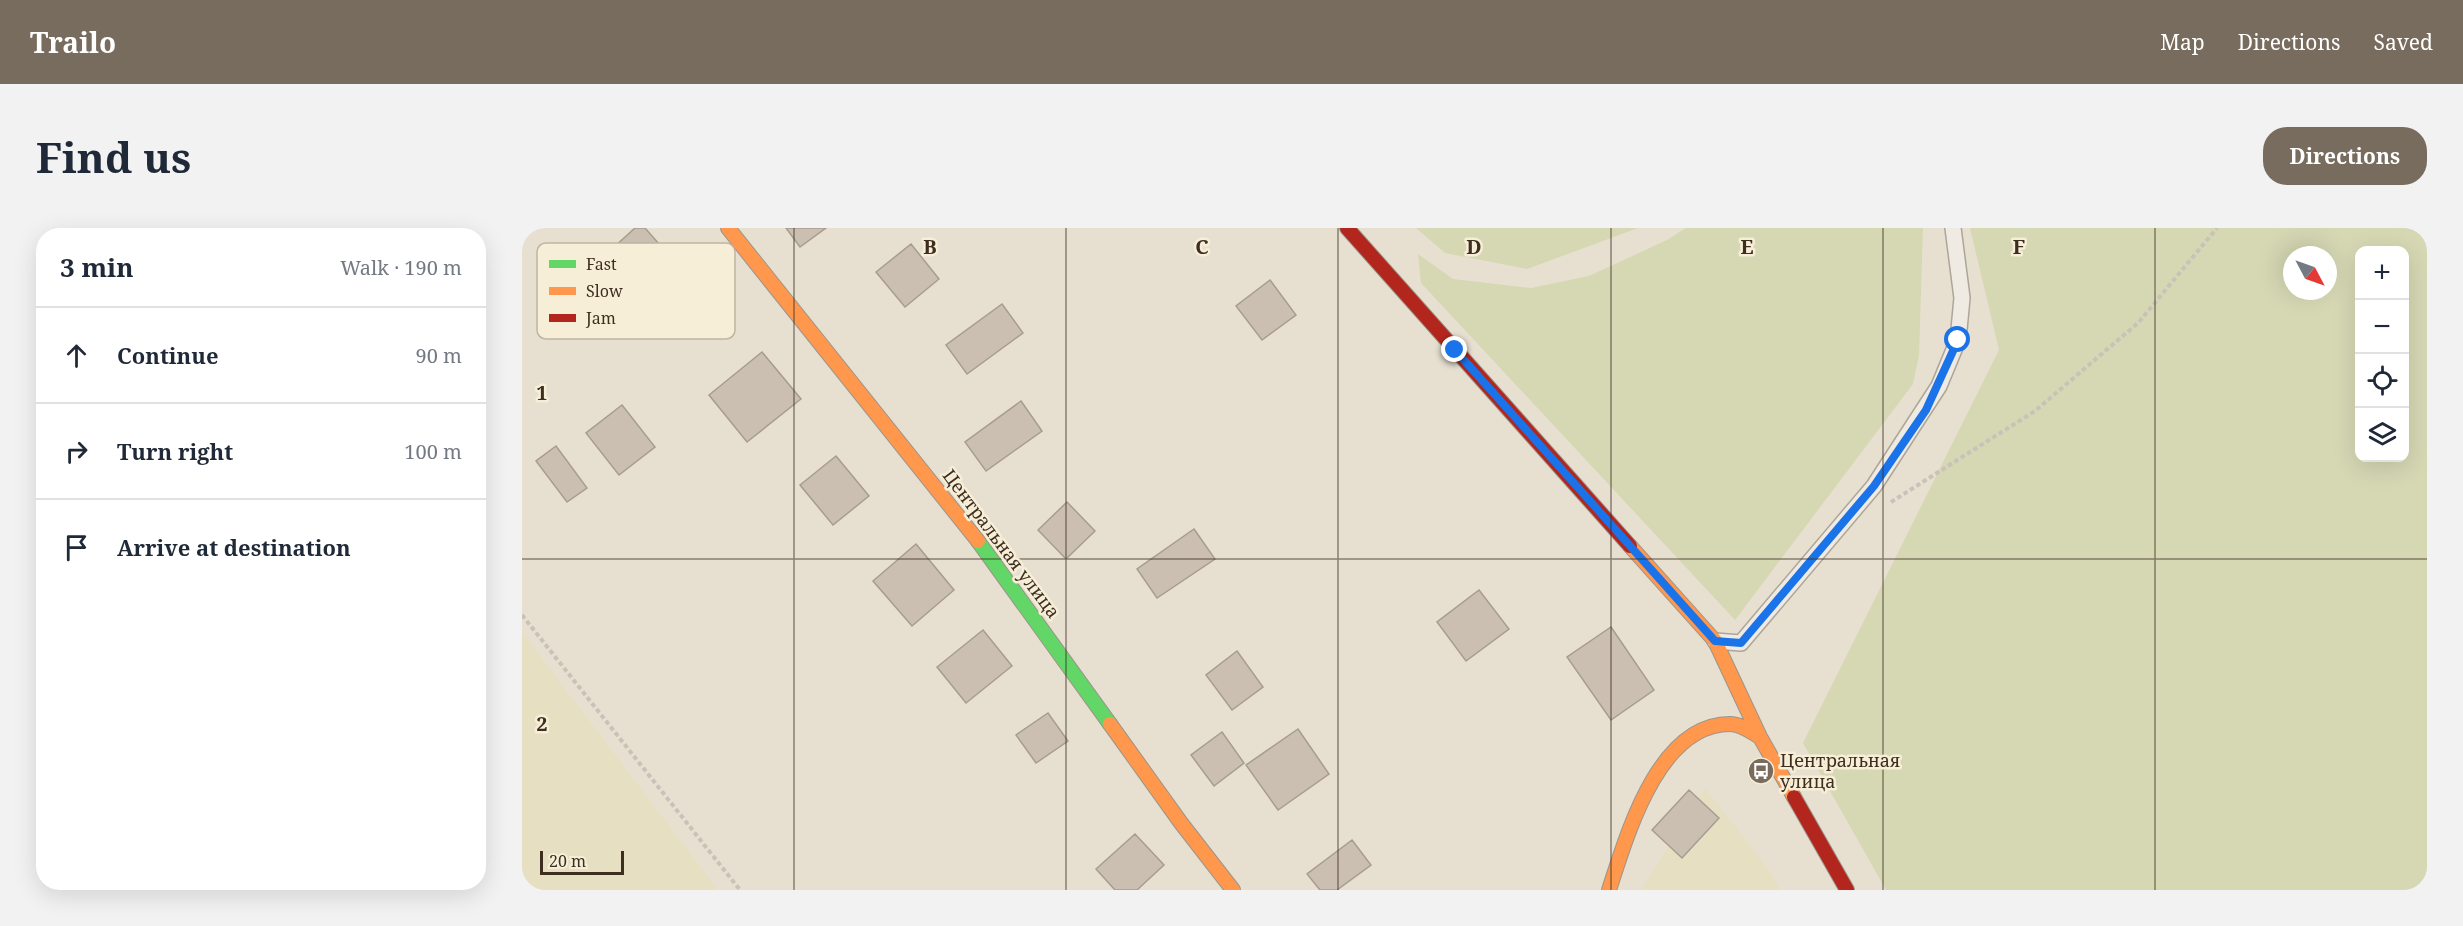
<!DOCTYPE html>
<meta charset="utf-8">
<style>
:root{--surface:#fff;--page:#f2f2f3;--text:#1f2937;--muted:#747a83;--line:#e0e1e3;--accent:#786c5e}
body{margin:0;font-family:"Noto Serif",serif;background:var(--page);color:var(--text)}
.controls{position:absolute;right:18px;top:18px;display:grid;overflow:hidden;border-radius:12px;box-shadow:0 6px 24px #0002}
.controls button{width:54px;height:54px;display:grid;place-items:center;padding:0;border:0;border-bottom:2px solid var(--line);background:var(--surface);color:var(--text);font:30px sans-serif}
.compass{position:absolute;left:1761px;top:18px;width:54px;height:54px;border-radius:50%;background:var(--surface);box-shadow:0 6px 24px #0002;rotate:131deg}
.scale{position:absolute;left:18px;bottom:15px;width:84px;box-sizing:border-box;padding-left:6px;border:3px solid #3d2e20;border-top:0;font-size:16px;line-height:21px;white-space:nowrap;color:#3d2e20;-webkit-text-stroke:4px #f7eed8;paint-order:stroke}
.stop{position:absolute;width:18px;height:18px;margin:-14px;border:4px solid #1a73e8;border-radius:50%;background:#fff}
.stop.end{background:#1a73e8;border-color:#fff;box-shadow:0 2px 6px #0008}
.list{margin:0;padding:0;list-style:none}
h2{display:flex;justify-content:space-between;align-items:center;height:78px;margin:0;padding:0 24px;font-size:26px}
h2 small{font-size:20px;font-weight:400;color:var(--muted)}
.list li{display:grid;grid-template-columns:39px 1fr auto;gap:18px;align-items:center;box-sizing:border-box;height:96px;padding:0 24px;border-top:2px solid var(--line)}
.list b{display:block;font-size:22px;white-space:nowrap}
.list em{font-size:20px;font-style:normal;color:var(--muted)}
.icon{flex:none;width:33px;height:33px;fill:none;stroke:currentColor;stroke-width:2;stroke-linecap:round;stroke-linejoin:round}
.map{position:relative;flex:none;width:1905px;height:662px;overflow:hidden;border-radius:24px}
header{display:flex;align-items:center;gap:36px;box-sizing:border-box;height:84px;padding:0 30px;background:var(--accent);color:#fff}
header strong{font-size:28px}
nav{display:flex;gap:33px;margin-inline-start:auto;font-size:21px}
.intro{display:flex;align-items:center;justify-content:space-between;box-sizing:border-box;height:144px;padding:0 36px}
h1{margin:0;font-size:42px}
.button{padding:15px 27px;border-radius:24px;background:var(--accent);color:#fff;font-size:21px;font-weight:700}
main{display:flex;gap:36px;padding:0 36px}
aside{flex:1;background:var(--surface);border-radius:24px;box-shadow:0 6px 24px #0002}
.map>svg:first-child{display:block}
.farmland{fill:#e6dfc2}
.green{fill:#d6d7b3;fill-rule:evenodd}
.building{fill:#cbbfb2;stroke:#a89c90;stroke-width:1.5}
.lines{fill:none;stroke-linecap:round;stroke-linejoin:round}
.lane-casing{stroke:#ada599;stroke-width:18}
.fast-casing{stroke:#9c958a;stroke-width:16}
.slow-casing{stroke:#9c958a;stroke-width:16}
.jam-casing{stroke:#9c958a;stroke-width:16}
.path{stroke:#c8c2b9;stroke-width:4;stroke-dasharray:4.5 3;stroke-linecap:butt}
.lane{stroke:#efebe3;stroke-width:15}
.fast{stroke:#63d668;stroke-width:14}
.slow{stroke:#ff974d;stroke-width:14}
.jam{stroke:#b3261e;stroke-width:14}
.route{stroke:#1a73e8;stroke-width:8}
.grid{fill:none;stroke:#3d2e20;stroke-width:1.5;stroke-opacity:0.55}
.labels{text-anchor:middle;stroke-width:5;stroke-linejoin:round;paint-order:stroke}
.street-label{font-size:18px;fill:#3d2e20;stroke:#f7eed8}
.poi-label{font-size:18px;fill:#3d2e20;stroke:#f7eed8;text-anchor:start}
.key{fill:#f7eed8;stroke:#bfb4a1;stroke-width:1.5}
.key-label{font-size:16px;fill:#3d2e20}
.grid-label{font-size:20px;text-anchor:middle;font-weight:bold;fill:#3d2e20;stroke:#f7eed8;stroke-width:5;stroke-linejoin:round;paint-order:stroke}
</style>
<header>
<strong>Trailo</strong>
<nav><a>Map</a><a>Directions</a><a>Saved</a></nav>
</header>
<div class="intro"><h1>Find us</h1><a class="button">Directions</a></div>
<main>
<aside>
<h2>3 min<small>Walk · 190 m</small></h2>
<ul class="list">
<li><svg class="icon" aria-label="ahead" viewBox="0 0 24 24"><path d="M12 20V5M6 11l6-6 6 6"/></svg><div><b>Continue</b></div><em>90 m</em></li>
<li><svg class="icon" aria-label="right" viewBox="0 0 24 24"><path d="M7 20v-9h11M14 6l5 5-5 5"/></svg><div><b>Turn right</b></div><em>100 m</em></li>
<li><svg class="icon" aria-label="arrive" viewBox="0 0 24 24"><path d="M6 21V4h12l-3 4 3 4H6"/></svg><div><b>Arrive at destination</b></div></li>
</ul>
</aside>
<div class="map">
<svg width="1905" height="662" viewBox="0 0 1905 662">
<rect width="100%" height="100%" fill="#e7e0d1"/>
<path class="farmland" d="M 0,404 L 196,662 L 0,662 Z
M 1183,560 L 1248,643 L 1258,662 L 1119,662 Z"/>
<path class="green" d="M 894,0 L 1116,0 L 1005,41 L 923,25 Z
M 1164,0 L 1401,0 L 1397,127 L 1391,156 L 1213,392 L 899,55 L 896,26 L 931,51 L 1009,60 L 1067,48 L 1145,12 Z
M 1448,0 L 1905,0 L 1905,662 L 1364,662 L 1281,515 L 1477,122 ZM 1838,22 L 1882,22 L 1882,230 L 1838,230 ZM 1770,27 L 1806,27 L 1806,63 L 1770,63 Z"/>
<path class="building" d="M 113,0 L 123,0 L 152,33 L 114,66 L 81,29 Z
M 264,0 L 304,0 L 278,19 Z
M 389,16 L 417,51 L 383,79 L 354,44 Z
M 748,52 L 774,87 L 740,112 L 714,78 Z
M 480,76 L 501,105 L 445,146 L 424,117 Z
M 240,124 L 279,171 L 225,214 L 187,167 Z
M 499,173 L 520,203 L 464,243 L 443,214 Z
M 100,177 L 133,219 L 97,247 L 64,205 Z
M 34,218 L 65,260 L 45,274 L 14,233 Z
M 314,228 L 347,268 L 311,297 L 278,257 Z
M 545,274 L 573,303 L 544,331 L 516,302 Z
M 672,301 L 693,331 L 635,370 L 615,341 Z
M 394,316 L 432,362 L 390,398 L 351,353 Z
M 957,362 L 987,401 L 944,433 L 915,394 Z
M 1089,399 L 1132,462 L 1089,492 L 1045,429 Z
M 461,402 L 490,438 L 444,475 L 415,439 Z
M 715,423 L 741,459 L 710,482 L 684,447 Z
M 526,485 L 546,513 L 514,535 L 494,507 Z
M 776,501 L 807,546 L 756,582 L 724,537 Z
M 700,504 L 722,535 L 692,558 L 669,527 Z
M 1167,562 L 1197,590 L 1160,630 L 1130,602 Z
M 613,606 L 642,637 L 615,662 L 593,662 L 574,641 Z
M 830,612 L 849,637 L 815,662 L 798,662 L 785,646 Z"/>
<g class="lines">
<g class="lane-casing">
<path id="lane" d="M 1193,413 L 1219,415 L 1352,258 L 1417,158 L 1436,112 L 1440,70 L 1431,0"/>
</g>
<g class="fast-casing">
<path id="fast" d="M 456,313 L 588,496"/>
</g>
<g class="slow-casing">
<path id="slow" d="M 206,0 L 456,313
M 1108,318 L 1193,413 L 1238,509 L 1272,569
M 588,496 L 659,595 L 711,662
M 1087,662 C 1105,607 1136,496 1208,496 C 1219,496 1229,504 1238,509"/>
</g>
<g class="jam-casing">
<path id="jam" d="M 825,0 L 1108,318
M 1272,569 L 1325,662"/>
</g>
<path class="path" d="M 1369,274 L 1513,183 L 1616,95 L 1695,0
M 0,387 L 218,662"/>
<use href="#lane" class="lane"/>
<use href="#fast" class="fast"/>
<use href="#slow" class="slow"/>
<use href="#jam" class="jam"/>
</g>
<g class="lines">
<path class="route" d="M 933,122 L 1193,413 L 1219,415 L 1352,258 L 1404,182 L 1436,112"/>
</g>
<path class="grid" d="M 272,0 L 272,662M 544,0 L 544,662M 816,0 L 816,662M 1089,0 L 1089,662M 1361,0 L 1361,662M 1633,0 L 1633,662M 0,331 L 1905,331"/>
<defs>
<g id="bus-disc" transform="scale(1.35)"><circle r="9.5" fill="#786c5e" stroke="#f7eed8"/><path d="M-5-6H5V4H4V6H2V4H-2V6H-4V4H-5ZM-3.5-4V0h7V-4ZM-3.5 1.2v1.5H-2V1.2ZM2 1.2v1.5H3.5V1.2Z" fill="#fff"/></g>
</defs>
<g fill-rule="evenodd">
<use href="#bus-disc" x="1239" y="543"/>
</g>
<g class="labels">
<g class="street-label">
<text transform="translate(479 316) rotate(53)" y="6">Центральная улица</text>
</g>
<g class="poi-label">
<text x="1258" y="539">Центральная<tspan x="1258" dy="21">улица</tspan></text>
</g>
</g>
<rect x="15" y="15" width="198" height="96" rx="9" class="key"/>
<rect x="27" y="32" width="27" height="8" fill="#63d668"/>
<rect x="27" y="59" width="27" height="8" fill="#ff974d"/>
<rect x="27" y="86" width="27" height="8" fill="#b3261e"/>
<g class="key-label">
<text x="64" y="42">Fast</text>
<text x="64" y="69">Slow</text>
<text x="64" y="96">Jam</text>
</g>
<g class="grid-label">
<text x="408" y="26">B</text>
<text x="680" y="26">C</text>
<text x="952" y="26">D</text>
<text x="1225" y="26">E</text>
<text x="1497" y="26">F</text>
<text x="20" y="172">1</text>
<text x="20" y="503">2</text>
</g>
</svg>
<div class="controls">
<button>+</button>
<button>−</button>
<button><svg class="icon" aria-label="locate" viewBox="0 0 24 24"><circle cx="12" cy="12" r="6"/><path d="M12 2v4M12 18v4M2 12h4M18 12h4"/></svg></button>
<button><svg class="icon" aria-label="layers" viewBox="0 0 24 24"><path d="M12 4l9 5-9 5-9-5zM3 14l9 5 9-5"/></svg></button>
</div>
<svg class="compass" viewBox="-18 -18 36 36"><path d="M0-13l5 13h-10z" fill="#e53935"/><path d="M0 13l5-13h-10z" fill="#747a83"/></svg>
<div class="scale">20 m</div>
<div class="stop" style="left:1436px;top:112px"></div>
<div class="stop end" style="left:933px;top:122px"></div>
</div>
</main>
